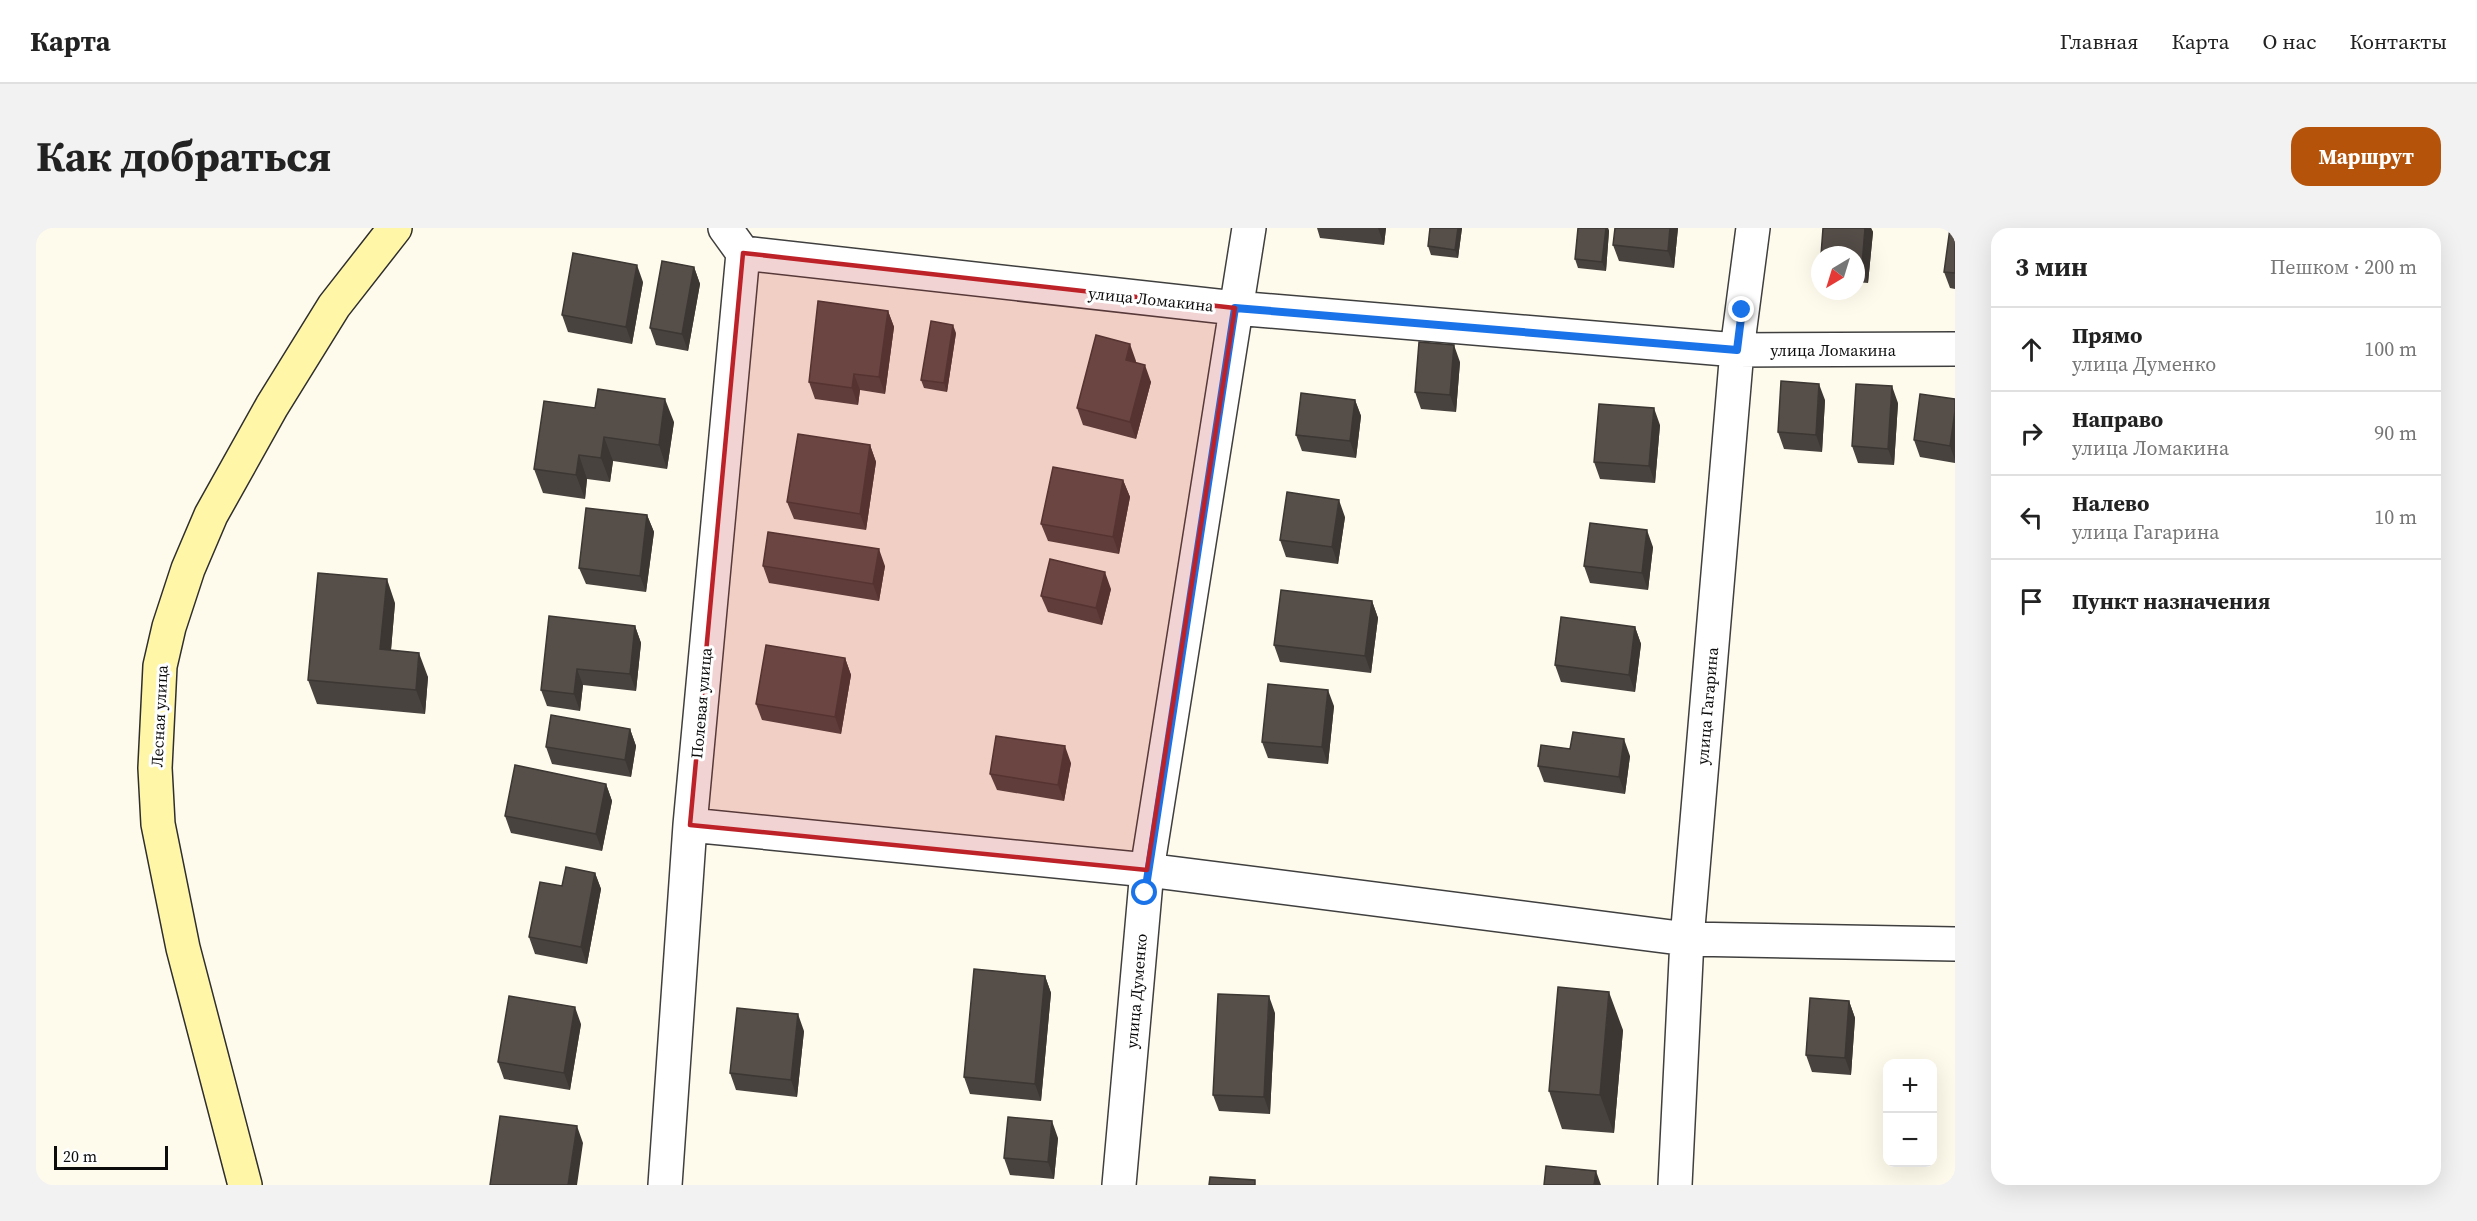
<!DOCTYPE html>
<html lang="ru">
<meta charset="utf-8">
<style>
:root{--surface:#fff;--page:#f2f2f2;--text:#222;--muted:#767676;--line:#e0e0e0;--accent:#b45309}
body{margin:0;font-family:"Source Serif 4",serif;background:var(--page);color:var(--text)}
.controls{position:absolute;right:18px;bottom:18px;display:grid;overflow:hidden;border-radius:12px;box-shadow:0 6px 24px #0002}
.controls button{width:54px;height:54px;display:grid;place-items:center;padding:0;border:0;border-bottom:2px solid var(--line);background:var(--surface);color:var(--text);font:30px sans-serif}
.compass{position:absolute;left:1775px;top:18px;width:54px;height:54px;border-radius:50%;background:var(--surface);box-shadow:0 6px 24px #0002;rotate:218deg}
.scale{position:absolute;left:18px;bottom:15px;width:114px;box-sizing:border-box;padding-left:6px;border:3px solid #0c0c0c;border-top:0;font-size:16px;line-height:21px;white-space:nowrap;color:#0c0c0c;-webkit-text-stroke:4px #fff;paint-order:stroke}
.stop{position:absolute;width:18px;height:18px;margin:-14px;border:4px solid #1a73e8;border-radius:50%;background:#fff}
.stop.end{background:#1a73e8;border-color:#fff;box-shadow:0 2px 6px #0008}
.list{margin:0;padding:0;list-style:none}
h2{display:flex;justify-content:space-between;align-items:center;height:78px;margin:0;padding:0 24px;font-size:26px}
h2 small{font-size:20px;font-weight:400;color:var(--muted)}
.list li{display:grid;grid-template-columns:39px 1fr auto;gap:18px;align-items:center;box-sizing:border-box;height:84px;padding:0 24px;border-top:2px solid var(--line)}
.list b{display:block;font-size:22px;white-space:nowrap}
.list p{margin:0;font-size:20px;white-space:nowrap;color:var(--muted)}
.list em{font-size:20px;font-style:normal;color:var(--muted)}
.icon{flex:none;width:33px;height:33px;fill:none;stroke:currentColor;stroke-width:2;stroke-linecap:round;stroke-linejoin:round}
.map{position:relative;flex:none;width:1919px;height:957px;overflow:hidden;border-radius:18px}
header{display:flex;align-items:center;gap:36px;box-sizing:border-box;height:84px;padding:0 30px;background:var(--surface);border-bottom:2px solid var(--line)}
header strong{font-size:28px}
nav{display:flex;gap:33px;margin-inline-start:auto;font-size:21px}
.intro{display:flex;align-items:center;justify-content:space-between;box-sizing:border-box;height:144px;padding:0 36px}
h1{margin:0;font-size:42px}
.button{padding:15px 27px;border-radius:18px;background:var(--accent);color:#fff;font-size:21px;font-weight:700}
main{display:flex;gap:36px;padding:0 36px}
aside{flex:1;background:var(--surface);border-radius:18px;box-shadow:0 6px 24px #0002}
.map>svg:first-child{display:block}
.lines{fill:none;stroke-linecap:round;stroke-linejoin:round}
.street-casing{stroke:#3f3f3f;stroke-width:36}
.secondary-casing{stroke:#2e2e2e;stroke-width:36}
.street{stroke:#fff;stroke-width:33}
.secondary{stroke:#fff6a7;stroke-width:33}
.wall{fill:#49433f}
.shaded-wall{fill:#3c3733}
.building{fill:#554e49;stroke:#3c3733;stroke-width:1.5}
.route{stroke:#1a73e8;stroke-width:8}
.marked{fill:#be2229;fill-opacity:0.2;stroke:#be2229;stroke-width:4.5;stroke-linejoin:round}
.labels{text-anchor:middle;stroke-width:6;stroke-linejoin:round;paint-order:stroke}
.street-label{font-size:16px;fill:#0c0c0c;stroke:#fff}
</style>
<header>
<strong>Карта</strong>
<nav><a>Главная</a><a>Карта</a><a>О нас</a><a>Контакты</a></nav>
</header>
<div class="intro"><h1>Как добраться</h1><a class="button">Маршрут</a></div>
<main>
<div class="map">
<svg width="1919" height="957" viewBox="0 0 1919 957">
<rect width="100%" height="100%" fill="#fffbec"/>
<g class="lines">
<g class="street-casing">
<path id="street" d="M 707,25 L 1199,80 L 1701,122 L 1919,121
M 654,597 L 1111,642 L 1651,711 L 1919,716
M 629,957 L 654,597 L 707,25 L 689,0
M 1083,957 L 1111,642 L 1213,0
M 1639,957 L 1651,711 L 1701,122 L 1717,0"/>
</g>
<g class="secondary-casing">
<path id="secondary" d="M 209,957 L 147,720 L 122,596 L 119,540 L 124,438 L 133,399 L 152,341 L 175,287 L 236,178 L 298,78 L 359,0"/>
</g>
<use href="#street" class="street"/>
<use href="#secondary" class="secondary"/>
</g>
<path class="wall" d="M 1281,0 L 1350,0 L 1348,17 L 1284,10 Z
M 1426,0 L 1422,30 L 1395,27 L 1392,18 Z
M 1542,0 L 1572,0 L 1573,3 L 1570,43 L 1542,40 L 1539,31 Z
M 1642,0 L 1638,40 L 1583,33 L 1577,17 Z
M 1787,0 L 1835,0 L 1837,4 L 1832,55 L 1820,54 L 1820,27 Z
M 1919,1 L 1919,61 L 1914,60 L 1908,44 Z
M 658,39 L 664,56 L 652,123 L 620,117 L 614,100 Z
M 607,54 L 596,116 L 532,104 L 526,87 Z
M 852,83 L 858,99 L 849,166 L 824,162 L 822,177 L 779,171 L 773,154 Z
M 920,105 L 911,164 L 888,160 L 885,152 Z
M 1100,133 L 1100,135 L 1115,154 L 1100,211 L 1047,197 L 1041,180 Z
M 1424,134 L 1420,184 L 1385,181 L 1379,164 Z
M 1919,171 L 1919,235 L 1884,229 L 1878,212 Z
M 1319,172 L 1325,188 L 1320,230 L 1266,223 L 1260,207 Z
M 1789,172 L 1786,224 L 1748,221 L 1742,204 Z
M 508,173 L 638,194 L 631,241 L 577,233 L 574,254 L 551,251 L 549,271 L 507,265 L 498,241 Z
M 1862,175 L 1858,237 L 1822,235 L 1816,218 Z
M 1624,197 L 1619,255 L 1564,251 L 1558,234 Z
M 834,217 L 840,234 L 830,302 L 758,291 L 751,274 Z
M 1087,252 L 1094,269 L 1083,326 L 1012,313 L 1005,296 Z
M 611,287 L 618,304 L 610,364 L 550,356 L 543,340 Z
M 1309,289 L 1302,336 L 1250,329 L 1244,312 Z
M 1617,319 L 1612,362 L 1554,355 L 1548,338 Z
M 727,338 L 849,338 L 843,373 L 733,355 Z
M 1075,361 L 1066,397 L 1012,384 L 1005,368 Z
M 1336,373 L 1342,390 L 1335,445 L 1244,434 L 1238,417 Z
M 359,375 L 355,422 L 392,449 L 389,486 L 281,476 L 272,452 Z
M 599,398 L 605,415 L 600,463 L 547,457 L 544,483 L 511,478 L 505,462 Z
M 1599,399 L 1605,416 L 1599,464 L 1525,454 L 1519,437 Z
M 809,430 L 815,447 L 805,506 L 726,492 L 720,476 Z
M 1298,478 L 1292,536 L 1232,530 L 1226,514 Z
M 594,501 L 600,518 L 595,549 L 516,536 L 510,519 Z
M 1594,528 L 1589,566 L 1508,554 L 1502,538 Z
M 1035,535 L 1028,573 L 961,562 L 954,546 Z
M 570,556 L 576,573 L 566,623 L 475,605 L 469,588 Z
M 559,645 L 565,661 L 551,736 L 499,726 L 493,709 L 526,658 Z
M 1009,748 L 1015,765 L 1005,873 L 934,866 L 928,849 Z
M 1813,773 L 1819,790 L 1815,847 L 1776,844 L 1770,827 Z
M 1239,785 L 1234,886 L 1183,883 L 1177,867 Z
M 545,796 L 534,862 L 468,851 L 462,834 Z
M 1587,802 L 1578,905 L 1526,901 L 1513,863 Z
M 768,803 L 761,869 L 700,862 L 694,845 Z
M 1022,910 L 1018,951 L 974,947 L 968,930 Z"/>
<path class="shaded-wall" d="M 1342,0 L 1350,0 L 1348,17 Z
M 1422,0 L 1426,0 L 1422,30 L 1419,22 Z
M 1570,0 L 1572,0 L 1573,3 L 1570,43 L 1566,34 Z
M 1634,0 L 1642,0 L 1638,40 L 1632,23 Z
M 1829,0 L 1835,0 L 1837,4 L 1832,55 L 1826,38 Z
M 601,37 L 607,54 L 596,116 L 590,99 Z
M 658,39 L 664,56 L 652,123 L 646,106 Z
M 852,83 L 858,99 L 849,166 L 843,149 Z
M 917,97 L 920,105 L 911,164 L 908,155 Z
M 1094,116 L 1100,133 L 1096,149 L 1090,132 Z
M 1418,117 L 1424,134 L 1420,184 L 1414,167 Z
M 1109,137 L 1115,154 L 1100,211 L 1094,194 Z
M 818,146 L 824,162 L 822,177 L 816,160 Z
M 1783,156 L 1789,172 L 1786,224 L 1780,207 Z
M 1856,158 L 1862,175 L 1858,237 L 1852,221 Z
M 629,171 L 638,194 L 631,241 L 623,217 Z
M 1319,172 L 1325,188 L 1320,230 L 1314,213 Z
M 1618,180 L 1624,197 L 1619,255 L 1613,238 Z
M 1919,183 L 1919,232 L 1914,218 Z
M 568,209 L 577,233 L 574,254 L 565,230 Z
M 834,217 L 840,234 L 830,302 L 824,286 Z
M 543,227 L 551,251 L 549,271 L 540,247 Z
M 1087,252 L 1094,269 L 1083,326 L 1077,309 Z
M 1303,272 L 1309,289 L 1302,336 L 1296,319 Z
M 611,287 L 618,304 L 610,364 L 604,348 Z
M 1611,302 L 1617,319 L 1612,362 L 1606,345 Z
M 843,321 L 849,338 L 843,373 L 837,356 Z
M 1069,344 L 1075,361 L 1066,397 L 1060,380 Z
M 351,351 L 359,375 L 353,445 L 344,421 Z
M 1336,373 L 1342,390 L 1335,445 L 1329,428 Z
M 599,398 L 605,415 L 600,463 L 594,446 Z
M 1599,399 L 1605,416 L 1599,464 L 1593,447 Z
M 383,425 L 392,449 L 389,486 L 380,462 Z
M 809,430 L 815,447 L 805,506 L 799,489 Z
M 541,441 L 547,457 L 544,483 L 538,466 Z
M 1292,462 L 1298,478 L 1292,536 L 1286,519 Z
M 594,501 L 600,518 L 595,549 L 589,532 Z
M 1588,511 L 1594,528 L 1589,566 L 1583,549 Z
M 1029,518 L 1035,535 L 1028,573 L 1022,557 Z
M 570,556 L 576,573 L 566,623 L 560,606 Z
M 559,645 L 565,661 L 551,736 L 545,719 Z
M 1009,748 L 1015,765 L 1005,873 L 999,856 Z
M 1573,764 L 1587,802 L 1578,905 L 1564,867 Z
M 1233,768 L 1239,785 L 1234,886 L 1228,869 Z
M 1813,773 L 1819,790 L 1815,847 L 1809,830 Z
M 539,779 L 545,796 L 534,862 L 528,845 Z
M 762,786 L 768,803 L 761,869 L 755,852 Z
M 1016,893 L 1022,910 L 1018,951 L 1012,934 Z
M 541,898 L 547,915 L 541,957 L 532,957 Z
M 1560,943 L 1565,957 L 1558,957 Z"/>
<path class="building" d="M 1394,0 L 1422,0 L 1419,22 L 1392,18 Z
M 1542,0 L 1570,0 L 1566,34 L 1539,31 Z
M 1579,0 L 1634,0 L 1632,23 L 1577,17 Z
M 1787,0 L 1829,0 L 1826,38 L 1820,38 L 1820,27 L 1785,27 Z
M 1914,0 L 1919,1 L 1919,45 L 1908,44 Z
M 537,25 L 601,37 L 590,99 L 526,87 Z
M 626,33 L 658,39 L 646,106 L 614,100 Z
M 782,73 L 852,83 L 843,149 L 818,146 L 816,160 L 773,154 Z
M 895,93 L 917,97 L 908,155 L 885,152 Z
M 1060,107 L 1094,116 L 1090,132 L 1109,137 L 1094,194 L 1041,180 Z
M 1383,114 L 1418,117 L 1414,167 L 1379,164 Z
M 1745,153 L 1783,156 L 1780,207 L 1742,204 Z
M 1820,156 L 1856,158 L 1852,221 L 1816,218 Z
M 562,161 L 629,171 L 623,217 L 568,209 L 565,230 L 543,227 L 540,247 L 498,241 L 508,173 L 559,180 Z
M 1265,165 L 1319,172 L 1314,213 L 1260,207 Z
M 1884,166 L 1919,171 L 1919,183 L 1914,218 L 1878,212 Z
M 1563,176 L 1618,180 L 1613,238 L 1558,234 Z
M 762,206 L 834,217 L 824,286 L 751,274 Z
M 1017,239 L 1087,252 L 1077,309 L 1005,296 Z
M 1251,264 L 1303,272 L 1296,319 L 1244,312 Z
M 550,280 L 611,287 L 604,348 L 543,340 Z
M 1554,295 L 1611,302 L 1606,345 L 1548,338 Z
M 732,304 L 843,321 L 837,356 L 727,338 Z
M 1014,331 L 1069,344 L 1060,380 L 1005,368 Z
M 282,345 L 351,351 L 344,421 L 383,425 L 380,462 L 272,452 Z
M 1245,362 L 1336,373 L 1329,428 L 1238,417 Z
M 513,388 L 599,398 L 594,446 L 541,441 L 538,466 L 505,462 Z
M 1525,389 L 1599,399 L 1593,447 L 1519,437 Z
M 730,417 L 809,430 L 799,489 L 720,476 Z
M 1232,456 L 1292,462 L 1286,519 L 1226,514 Z
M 515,487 L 594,501 L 589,532 L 510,519 Z
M 1537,504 L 1588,511 L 1583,549 L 1502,538 L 1505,517 L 1534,521 Z
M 960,508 L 1029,518 L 1022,557 L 954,546 Z
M 479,537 L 570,556 L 560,606 L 469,588 Z
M 530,639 L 559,645 L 545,719 L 493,709 L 504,654 L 526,658 Z
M 938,741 L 1009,748 L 999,856 L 928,849 Z
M 1522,759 L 1573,764 L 1564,867 L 1513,863 Z
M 1182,766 L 1233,768 L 1228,869 L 1177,867 Z
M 473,768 L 539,779 L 528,845 L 462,834 Z
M 1774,770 L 1813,773 L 1809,830 L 1770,827 Z
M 701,780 L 762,786 L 755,852 L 694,845 Z
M 464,888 L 541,898 L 532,957 L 454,957 Z
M 972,889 L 1016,893 L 1012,934 L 968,930 Z
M 1510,938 L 1560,943 L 1558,957 L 1508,957 Z
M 1174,949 L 1219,952 L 1219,957 L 1173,957 Z"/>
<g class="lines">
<path class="route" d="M 1109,665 L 1199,80 L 1701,122 L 1706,82"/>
</g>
<path class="marked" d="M 707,25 L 1199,80 L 1111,642 L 654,597 Z"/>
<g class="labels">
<g class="street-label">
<text transform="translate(1115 71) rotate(6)" y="6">улица Ломакина</text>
<text x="1797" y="128">улица Ломакина</text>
<text transform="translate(665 475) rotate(-85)" y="6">Полевая улица</text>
<text transform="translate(1671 478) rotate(-85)" y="6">улица Гагарина</text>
<text transform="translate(123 488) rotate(-87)" y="6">Лесная улица</text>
<text transform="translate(1100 763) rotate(-85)" y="6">улица Думенко</text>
</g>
</g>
</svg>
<div class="controls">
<button>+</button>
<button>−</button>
</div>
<svg class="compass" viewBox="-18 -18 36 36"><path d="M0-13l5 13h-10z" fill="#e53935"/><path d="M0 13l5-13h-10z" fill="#767676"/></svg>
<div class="scale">20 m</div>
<div class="stop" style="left:1109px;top:665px"></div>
<div class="stop end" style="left:1706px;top:82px"></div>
</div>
<aside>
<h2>3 мин<small>Пешком · 200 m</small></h2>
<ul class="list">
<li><svg class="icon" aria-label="ahead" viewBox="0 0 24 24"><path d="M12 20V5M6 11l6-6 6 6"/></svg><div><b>Прямо</b><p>улица Думенко</p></div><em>100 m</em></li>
<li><svg class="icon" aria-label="right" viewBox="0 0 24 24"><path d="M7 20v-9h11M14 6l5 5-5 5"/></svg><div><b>Направо</b><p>улица Ломакина</p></div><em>90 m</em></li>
<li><svg class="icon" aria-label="left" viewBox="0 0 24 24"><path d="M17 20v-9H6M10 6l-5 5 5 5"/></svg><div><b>Налево</b><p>улица Гагарина</p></div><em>10 m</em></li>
<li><svg class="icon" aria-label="arrive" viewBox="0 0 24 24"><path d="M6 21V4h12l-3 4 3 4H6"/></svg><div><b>Пункт назначения</b></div></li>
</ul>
</aside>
</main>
